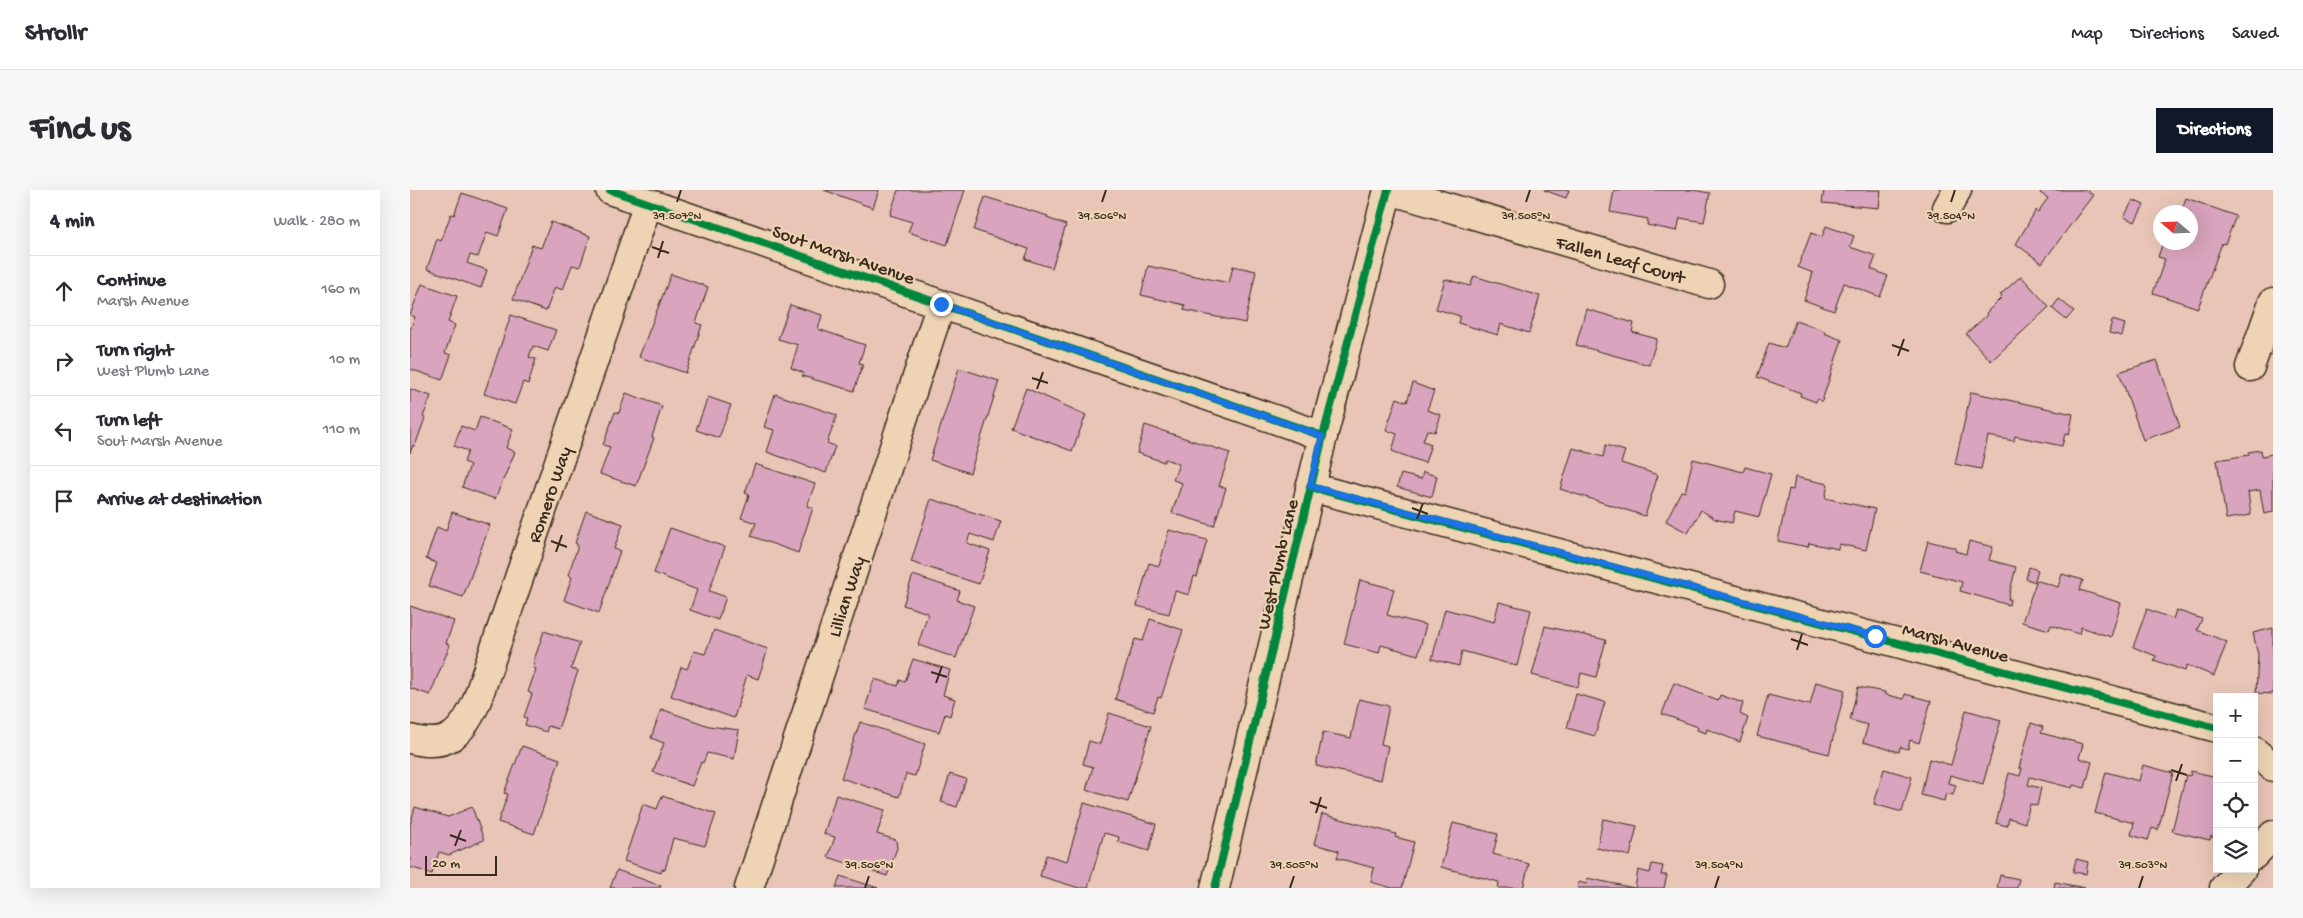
<!DOCTYPE html>
<meta charset="utf-8">
<style>
:root{--surface:#fff;--page:#f7f7f7;--text:#2b2b33;--muted:#7c7c81;--line:#e1e1e2;--accent:#111827}
body{margin:0;font-family:"Gochi Hand",sans-serif;background:var(--page);color:var(--text)}
.controls{position:absolute;right:15px;bottom:15px;display:grid;overflow:hidden;border-radius:0px;box-shadow:0 5px 20px #0002}
.controls button{width:45px;height:45px;display:grid;place-items:center;padding:0;border:0;border-bottom:1px solid var(--line);background:var(--surface);color:var(--text);font:25px sans-serif}
.compass{position:absolute;left:1743px;top:15px;width:45px;height:45px;border-radius:50%;background:var(--surface);box-shadow:0 5px 20px #0002;rotate:289deg}
.scale{position:absolute;left:15px;bottom:12px;width:72px;box-sizing:border-box;padding-left:5px;border:2px solid #3b2a1e;border-top:0;font-size:14px;line-height:18px;white-space:nowrap;color:#3b2a1e;-webkit-text-stroke:4px #eed3b5;paint-order:stroke}
.stop{position:absolute;width:15px;height:15px;margin:-11px;border:4px solid #1a73e8;border-radius:50%;background:#fff}
.stop.end{background:#1a73e8;border-color:#fff;box-shadow:0 1px 5px #0008}
.list{margin:0;padding:0;list-style:none}
h2{display:flex;justify-content:space-between;align-items:center;height:65px;margin:0;padding:0 20px;font-size:21px}
h2 small{font-size:16px;font-weight:400;color:var(--muted)}
.list li{display:grid;grid-template-columns:32px 1fr auto;gap:15px;align-items:center;box-sizing:border-box;height:70px;padding:0 20px;border-top:1px solid var(--line)}
.list b{display:block;font-size:19px;white-space:nowrap}
.list p{margin:0;font-size:16px;white-space:nowrap;color:var(--muted)}
.list em{font-size:16px;font-style:normal;color:var(--muted)}
.icon{flex:none;width:28px;height:28px;fill:none;stroke:currentColor;stroke-width:2;stroke-linecap:round;stroke-linejoin:round}
.map{position:relative;flex:none;width:1863px;height:698px;overflow:hidden;border-radius:0px}
header{display:flex;align-items:center;gap:30px;box-sizing:border-box;height:70px;padding:0 25px;background:var(--surface);border-bottom:1px solid var(--line)}
header strong{font-size:24px}
nav{display:flex;gap:28px;margin-inline-start:auto;font-size:18px}
.intro{display:flex;align-items:center;justify-content:space-between;box-sizing:border-box;height:120px;padding:0 30px}
h1{margin:0;font-size:35px}
.button{padding:12px 22px;border-radius:0px;background:var(--accent);color:#fff;font-size:18px;font-weight:700}
main{display:flex;gap:30px;padding:0 30px}
aside{flex:1;background:var(--surface);border-radius:0px;box-shadow:0 5px 20px #0002}
.map>svg:first-child{display:block}
.building{fill:#d9a4bd;stroke:#3b2a1e}
.lines{fill:none;stroke-linecap:round;stroke-linejoin:round}
.minor-casing{stroke:#3b2a1e;stroke-width:31}
.major-casing{stroke:#3b2a1e;stroke-width:31}
.minor{stroke:#eed3b5;stroke-width:28}
.major{stroke:#eed3b5;stroke-width:28}
.cycleway-casing{stroke:#eed3b5;stroke-width:11}
.cycleway{stroke:#00873e;stroke-width:8}
.route{stroke:#1a73e8;stroke-width:6}
.ticks{fill:none;stroke:#3b2a1e;stroke-width:2}
.labels{text-anchor:middle;stroke-width:4.5;stroke-linejoin:round;paint-order:stroke}
.street-label{font-size:19px;fill:#3b2a1e;stroke:#eed3b5}
.ticks-label{font-size:12px;text-anchor:middle;fill:#3b2a1e;stroke:#eed3b5;stroke-width:4.5;stroke-linejoin:round;paint-order:stroke}
</style>
<header>
<strong>Strollr</strong>
<nav><a>Map</a><a>Directions</a><a>Saved</a></nav>
</header>
<div class="intro"><h1>Find us</h1><a class="button">Directions</a></div>
<main>
<aside>
<h2>4 min<small>Walk · 280 m</small></h2>
<ul class="list">
<li><svg class="icon" aria-label="ahead" viewBox="0 0 24 24"><path d="M12 20V5M6 11l6-6 6 6"/></svg><div><b>Continue</b><p>Marsh Avenue</p></div><em>160 m</em></li>
<li><svg class="icon" aria-label="right" viewBox="0 0 24 24"><path d="M7 20v-9h11M14 6l5 5-5 5"/></svg><div><b>Turn right</b><p>West Plumb Lane</p></div><em>10 m</em></li>
<li><svg class="icon" aria-label="left" viewBox="0 0 24 24"><path d="M17 20v-9H6M10 6l-5 5 5 5"/></svg><div><b>Turn left</b><p>Sout Marsh Avenue</p></div><em>110 m</em></li>
<li><svg class="icon" aria-label="arrive" viewBox="0 0 24 24"><path d="M6 21V4h12l-3 4 3 4H6"/></svg><div><b>Arrive at destination</b></div></li>
</ul>
</aside>
<div class="map">
<svg width="1863" height="698" viewBox="0 0 1863 698">
<rect width="100%" height="100%" fill="#e8c5b7"/>
<filter id="ink" filterUnits="userSpaceOnUse"><feTurbulence type="fractalNoise" baseFrequency=".02" numOctaves="2"/><feDisplacementMap in="SourceGraphic" scale="10" xChannelSelector="R" yChannelSelector="G"/><feConvolveMatrix kernelMatrix="1 2 1 2 8 2 1 2 1" color-interpolation-filters="sRGB"/></filter>
<g filter="url(#ink)">
<path class="building" d="M 414,0 L 469,0 L 463,18 Z
M 488,0 L 555,0 L 537,55 L 498,42 L 502,32 L 480,25 Z
M 1134,0 L 1159,0 L 1156,8 Z
M 1204,0 L 1282,0 L 1300,3 L 1294,32 L 1270,28 L 1267,41 L 1237,35 L 1238,29 L 1200,22 Z
M 1414,0 L 1471,0 L 1469,18 L 1412,13 Z
M 1632,0 L 1676,0 L 1683,5 L 1632,73 L 1606,54 L 1626,20 L 1628,22 L 1638,8 L 1630,3 Z
M 52,3 L 98,19 L 88,46 L 77,42 L 68,67 L 60,65 L 57,73 L 77,80 L 71,98 L 17,79 L 27,49 L 31,51 L 41,24 L 44,25 Z
M 575,7 L 638,26 L 637,28 L 656,35 L 642,78 L 615,69 L 619,59 L 564,40 Z
M 1776,8 L 1826,26 L 1815,54 L 1812,53 L 1788,118 L 1743,103 L 1755,69 L 1748,67 L 1753,52 L 1780,52 L 1780,22 L 1771,22 Z
M 1723,10 L 1734,15 L 1725,32 L 1714,27 Z
M 141,32 L 180,46 L 170,77 L 162,75 L 153,100 L 145,97 L 136,121 L 103,109 L 122,55 L 131,58 Z
M 1416,36 L 1444,46 L 1440,57 L 1466,66 L 1461,79 L 1478,86 L 1470,107 L 1434,93 L 1424,121 L 1394,110 L 1403,83 L 1388,77 L 1401,43 L 1412,47 Z
M 738,76 L 819,93 L 823,76 L 846,81 L 835,133 L 774,120 L 775,115 L 731,105 Z
M 261,84 L 298,97 L 286,133 L 292,135 L 276,183 L 229,167 Z
M 1064,86 L 1130,106 L 1119,143 L 1091,134 L 1088,145 L 1048,133 L 1050,126 L 1026,119 L 1035,89 L 1060,96 Z
M 1611,86 L 1639,117 L 1581,171 L 1556,144 L 1577,125 L 1576,123 L 1592,107 L 1590,105 Z
M 12,94 L 47,106 L 38,132 L 45,135 L 35,163 L 41,165 L 32,190 L 0,179 L 0,140 L 5,127 L 0,125 Z
M 1649,109 L 1664,121 L 1656,130 L 1642,118 Z
M 380,115 L 412,125 L 408,139 L 455,155 L 449,173 L 453,174 L 444,201 L 392,186 L 394,183 L 381,178 L 388,155 L 368,149 Z
M 1176,119 L 1224,133 L 1222,142 L 1247,149 L 1239,175 L 1166,155 Z
M 101,125 L 146,140 L 138,161 L 123,156 L 119,167 L 126,169 L 118,194 L 113,192 L 105,214 L 74,204 Z
M 1386,130 L 1415,141 L 1414,143 L 1432,150 L 1412,211 L 1407,209 L 1406,212 L 1390,206 L 1391,203 L 1347,187 L 1359,153 L 1375,158 Z
M 1702,130 L 1715,134 L 1712,146 L 1699,143 Z
M 1747,170 L 1770,237 L 1733,250 L 1709,182 Z
M 549,178 L 589,191 L 560,283 L 520,270 Z
M 1003,193 L 1024,201 L 1017,220 L 1031,225 L 1025,242 L 1017,240 L 1013,251 L 1021,254 L 1015,273 L 982,261 L 987,244 L 976,240 L 987,208 L 997,212 Z
M 616,198 L 676,225 L 662,261 L 601,238 Z
M 0,199 L 21,206 L 13,227 L 15,228 L 5,256 L 3,255 L 0,263 Z
M 1561,202 L 1663,224 L 1659,245 L 1655,244 L 1652,256 L 1605,246 L 1604,251 L 1578,246 L 1571,279 L 1545,274 Z
M 216,203 L 252,216 L 242,247 L 244,248 L 226,296 L 190,284 L 200,257 L 193,255 L 205,222 L 209,223 Z
M 365,204 L 427,225 L 417,253 L 425,256 L 416,283 L 357,262 L 364,240 L 354,237 Z
M 298,207 L 321,215 L 309,248 L 286,240 Z
M 70,227 L 103,239 L 96,258 L 105,262 L 85,309 L 52,297 L 60,275 L 54,272 L 58,261 L 44,256 L 51,236 L 65,241 Z
M 735,235 L 820,263 L 809,296 L 816,298 L 804,336 L 762,323 L 772,293 L 763,290 L 769,274 L 755,269 L 754,272 L 727,263 Z
M 1196,255 L 1215,261 L 1211,273 L 1248,285 L 1235,326 L 1150,299 L 1163,258 L 1193,267 Z
M 1851,260 L 1852,266 L 1863,264 L 1863,322 L 1854,324 L 1850,300 L 1838,302 L 1841,325 L 1816,329 L 1807,270 L 1839,265 L 1838,262 Z
M 1283,269 L 1333,282 L 1335,277 L 1361,284 L 1349,327 L 1325,321 L 1322,333 L 1305,329 L 1291,320 L 1278,343 L 1256,331 L 1271,301 L 1275,302 Z
M 345,274 L 405,294 L 397,316 L 403,318 L 388,363 L 341,346 L 346,333 L 331,328 L 339,305 L 335,303 Z
M 1013,282 L 1027,286 L 1022,307 L 987,297 L 991,284 L 1011,289 Z
M 1385,287 L 1418,294 L 1415,308 L 1465,319 L 1456,360 L 1429,354 L 1428,359 L 1399,353 L 1398,357 L 1368,351 L 1379,299 L 1383,300 Z
M 521,309 L 591,331 L 584,352 L 560,344 L 557,353 L 580,361 L 569,394 L 501,372 Z
M 176,321 L 213,334 L 204,359 L 210,361 L 189,423 L 154,410 L 162,387 L 158,385 L 167,359 L 167,354 L 165,353 Z
M 42,322 L 80,335 L 53,407 L 19,396 L 27,373 L 16,369 L 27,337 L 36,341 Z
M 260,338 L 315,357 L 299,401 L 316,407 L 308,430 L 280,420 L 287,400 L 244,383 Z
M 759,340 L 797,350 L 787,387 L 784,386 L 779,405 L 765,401 L 759,424 L 727,416 L 739,373 L 749,376 Z
M 1518,351 L 1546,358 L 1545,361 L 1556,364 L 1559,351 L 1583,357 L 1579,370 L 1606,377 L 1598,409 L 1600,409 L 1599,415 L 1550,401 L 1552,392 L 1510,381 Z
M 1619,377 L 1628,380 L 1625,390 L 1648,397 L 1652,384 L 1673,390 L 1670,400 L 1711,413 L 1701,447 L 1671,437 L 1669,444 L 1641,435 L 1639,440 L 1612,432 L 1626,392 L 1616,389 Z
M 503,385 L 550,401 L 547,410 L 564,416 L 546,468 L 508,455 L 518,423 L 493,415 Z
M 950,390 L 984,399 L 977,425 L 1016,435 L 1008,465 L 971,455 L 969,463 L 934,454 Z
M 1089,412 L 1121,420 L 1107,476 L 1052,461 L 1049,476 L 1022,469 L 1035,419 L 1084,432 Z
M 0,416 L 44,431 L 36,453 L 40,455 L 20,505 L 0,498 Z
M 1737,419 L 1763,429 L 1766,420 L 1792,429 L 1787,440 L 1817,452 L 1804,486 L 1777,475 L 1775,481 L 1744,470 L 1746,466 L 1723,457 Z
M 740,429 L 773,440 L 751,508 L 748,507 L 743,522 L 705,509 L 725,449 L 733,451 Z
M 1135,436 L 1196,450 L 1186,487 L 1171,483 L 1168,497 L 1122,485 Z
M 1863,438 L 1863,504 L 1846,503 L 1848,465 L 1843,443 Z
M 304,440 L 358,459 L 348,489 L 337,485 L 324,528 L 261,506 L 271,477 L 277,479 L 284,461 L 295,464 Z
M 134,441 L 170,453 L 161,479 L 168,481 L 148,539 L 138,536 L 136,542 L 115,535 L 117,528 L 114,527 L 122,504 L 118,502 L 126,479 L 123,478 L 125,473 L 123,473 Z
M 503,469 L 540,480 L 533,505 L 545,509 L 540,526 L 535,524 L 529,542 L 455,519 L 464,489 L 488,496 L 490,490 L 495,492 Z
M 1406,492 L 1435,500 L 1419,564 L 1347,546 L 1358,505 L 1400,515 Z
M 1264,493 L 1308,511 L 1310,505 L 1333,513 L 1330,524 L 1338,528 L 1330,552 L 1297,539 L 1296,543 L 1287,540 L 1288,537 L 1252,524 Z
M 1448,497 L 1475,502 L 1474,504 L 1494,509 L 1495,504 L 1521,511 L 1509,553 L 1500,550 L 1498,559 L 1490,557 L 1489,562 L 1453,552 L 1458,535 L 1440,530 Z
M 1166,504 L 1195,512 L 1185,546 L 1157,538 Z
M 949,509 L 979,516 L 971,554 L 978,556 L 971,590 L 906,576 L 913,542 L 941,548 Z
M 251,519 L 299,536 L 329,540 L 324,569 L 297,563 L 293,573 L 291,572 L 282,596 L 243,582 L 254,553 L 241,548 Z
M 1556,520 L 1591,530 L 1573,594 L 1540,585 L 1538,593 L 1546,595 L 1543,605 L 1536,603 L 1534,611 L 1511,605 L 1519,569 L 1541,575 Z
M 699,523 L 741,536 L 718,612 L 676,600 L 683,577 L 673,574 L 679,551 L 690,554 Z
M 450,532 L 515,554 L 505,586 L 496,584 L 489,607 L 431,588 Z
M 1621,533 L 1633,537 L 1631,543 L 1673,554 L 1669,568 L 1682,572 L 1675,598 L 1663,595 L 1662,598 L 1620,587 L 1618,595 L 1631,598 L 1627,616 L 1620,614 L 1615,633 L 1599,628 L 1597,636 L 1586,633 L 1599,583 L 1610,586 L 1612,578 L 1609,578 Z
M 112,556 L 150,569 L 124,644 L 88,632 L 98,604 L 94,603 Z
M 1733,575 L 1763,583 L 1748,640 L 1742,638 L 1738,650 L 1721,645 L 1724,633 L 1685,623 L 1696,582 L 1729,591 Z
M 1474,579 L 1502,587 L 1492,622 L 1464,614 Z
M 1781,581 L 1807,587 L 1807,633 L 1803,648 L 1801,646 L 1800,650 L 1762,641 L 1776,585 L 1780,586 Z
M 540,584 L 556,589 L 547,617 L 531,612 Z
M 426,605 L 475,620 L 467,644 L 486,650 L 487,658 L 477,686 L 418,667 L 425,647 L 414,644 Z
M 252,606 L 306,624 L 295,656 L 263,648 L 255,680 L 252,679 L 251,683 L 214,671 L 233,614 L 247,619 Z
M 674,613 L 746,634 L 739,661 L 708,652 L 709,647 L 694,643 L 678,698 L 669,698 L 630,686 L 636,665 L 657,671 Z
M 5,617 L 38,627 L 62,617 L 74,650 L 39,665 L 29,662 L 22,684 L 0,677 L 0,635 Z
M 912,624 L 986,644 L 985,647 L 1004,652 L 992,698 L 982,698 L 961,692 L 964,678 L 927,668 L 929,661 L 904,654 Z
M 1193,629 L 1227,636 L 1220,666 L 1187,658 Z
M 1043,633 L 1088,644 L 1083,664 L 1119,674 L 1113,698 L 1088,698 L 1089,692 L 1031,677 Z
M 1666,669 L 1678,672 L 1676,684 L 1663,682 Z
M 1242,674 L 1253,676 L 1251,685 L 1257,685 L 1254,698 L 1225,698 L 1228,680 L 1240,683 Z
M 207,680 L 251,696 L 250,698 L 200,698 Z
M 1590,685 L 1609,689 L 1607,698 L 1587,698 Z
M 430,686 L 468,698 L 426,698 Z
M 1177,688 L 1224,698 L 1167,698 L 1169,692 L 1176,694 Z
M 1645,692 L 1675,698 L 1644,698 Z"/>
<g class="lines">
<g class="minor-casing">
<path id="minor" d="M 200,0 L 913,246
M 979,0 L 1299,94
M 1537,18 L 1547,0
M 1840,177 L 1863,112
M 900,297 L 1807,538
M 0,549 C 37,559 51,545 66,513 L 238,13
M 1844,561 L 1863,577
M 1844,665 L 1863,645
M 339,698 L 531,114
M 1814,698 L 1832,679"/>
</g>
<g class="major-casing">
<path id="major" d="M 805,698 L 913,246 L 978,0"/>
</g>
<use href="#minor" class="minor"/>
<use href="#major" class="major"/>
<g class="cycleway-casing">
<path id="cycleway" d="M 200,0 L 913,246
M 900,297 L 1807,538
M 805,698 L 913,246 L 978,0"/>
</g>
<use href="#cycleway" class="cycleway"/>
</g>
</g>
<g class="lines" filter="url(#ink)">
<path class="route" d="M 531,114 L 912,246 L 900,296 L 1465,446"/>
</g>
<path class="ticks" d="M 267,12 L 271,0M 692,12 L 696,0M 1116,12 L 1120,0M 1541,12 L 1545,0M 242,57 L 259,63M 248,68 L 253,51M 1482,155 L 1499,161M 1488,166 L 1494,149M 622,188 L 638,193M 627,199 L 633,182M 1002,318 L 1018,324M 1007,329 L 1013,313M 141,351 L 157,357M 146,362 L 152,345M 1381,449 L 1398,455M 1387,460 L 1392,444M 521,482 L 537,487M 526,493 L 532,476M 1761,580 L 1777,585M 1766,591 L 1772,574M 900,612 L 917,618M 906,623 L 911,607M 40,645 L 56,651M 45,656 L 51,640M 455,698 L 459,686M 880,698 L 884,686M 1305,698 L 1309,686M 1729,698 L 1733,686"/>
<g class="labels">
<g class="street-label">
<text transform="translate(434 63) rotate(19)" y="7">Sout Marsh Avenue</text>
<text transform="translate(1211 68) rotate(16)" y="7">Fallen Leaf Court</text>
<text transform="translate(138 304) rotate(-71)" y="7">Romero Way</text>
<text transform="translate(866 374) rotate(-77)" y="7">West Plumb Lane</text>
<text transform="translate(435 406) rotate(-72)" y="7">Lillian Way</text>
<text transform="translate(1546 451) rotate(15)" y="7">Marsh Avenue</text>
</g>
</g>
<g class="ticks-label">
<text x="267" y="29">39.507°N</text>
<text x="692" y="29">39.506°N</text>
<text x="1116" y="29">39.505°N</text>
<text x="1541" y="29">39.504°N</text>
<text x="459" y="678">39.506°N</text>
<text x="884" y="678">39.505°N</text>
<text x="1309" y="678">39.504°N</text>
<text x="1733" y="678">39.503°N</text>
</g>
</svg>
<div class="controls">
<button>+</button>
<button>−</button>
<button><svg class="icon" aria-label="locate" viewBox="0 0 24 24"><circle cx="12" cy="12" r="6"/><path d="M12 2v4M12 18v4M2 12h4M18 12h4"/></svg></button>
<button><svg class="icon" aria-label="layers" viewBox="0 0 24 24"><path d="M12 4l9 5-9 5-9-5zM3 14l9 5 9-5"/></svg></button>
</div>
<svg class="compass" viewBox="-18 -18 36 36"><path d="M0-13l5 13h-10z" fill="#e53935"/><path d="M0 13l5-13h-10z" fill="#7c7c81"/></svg>
<div class="scale">20 m</div>
<div class="stop" style="left:1465px;top:446px"></div>
<div class="stop end" style="left:531px;top:114px"></div>
</div>
</main>
